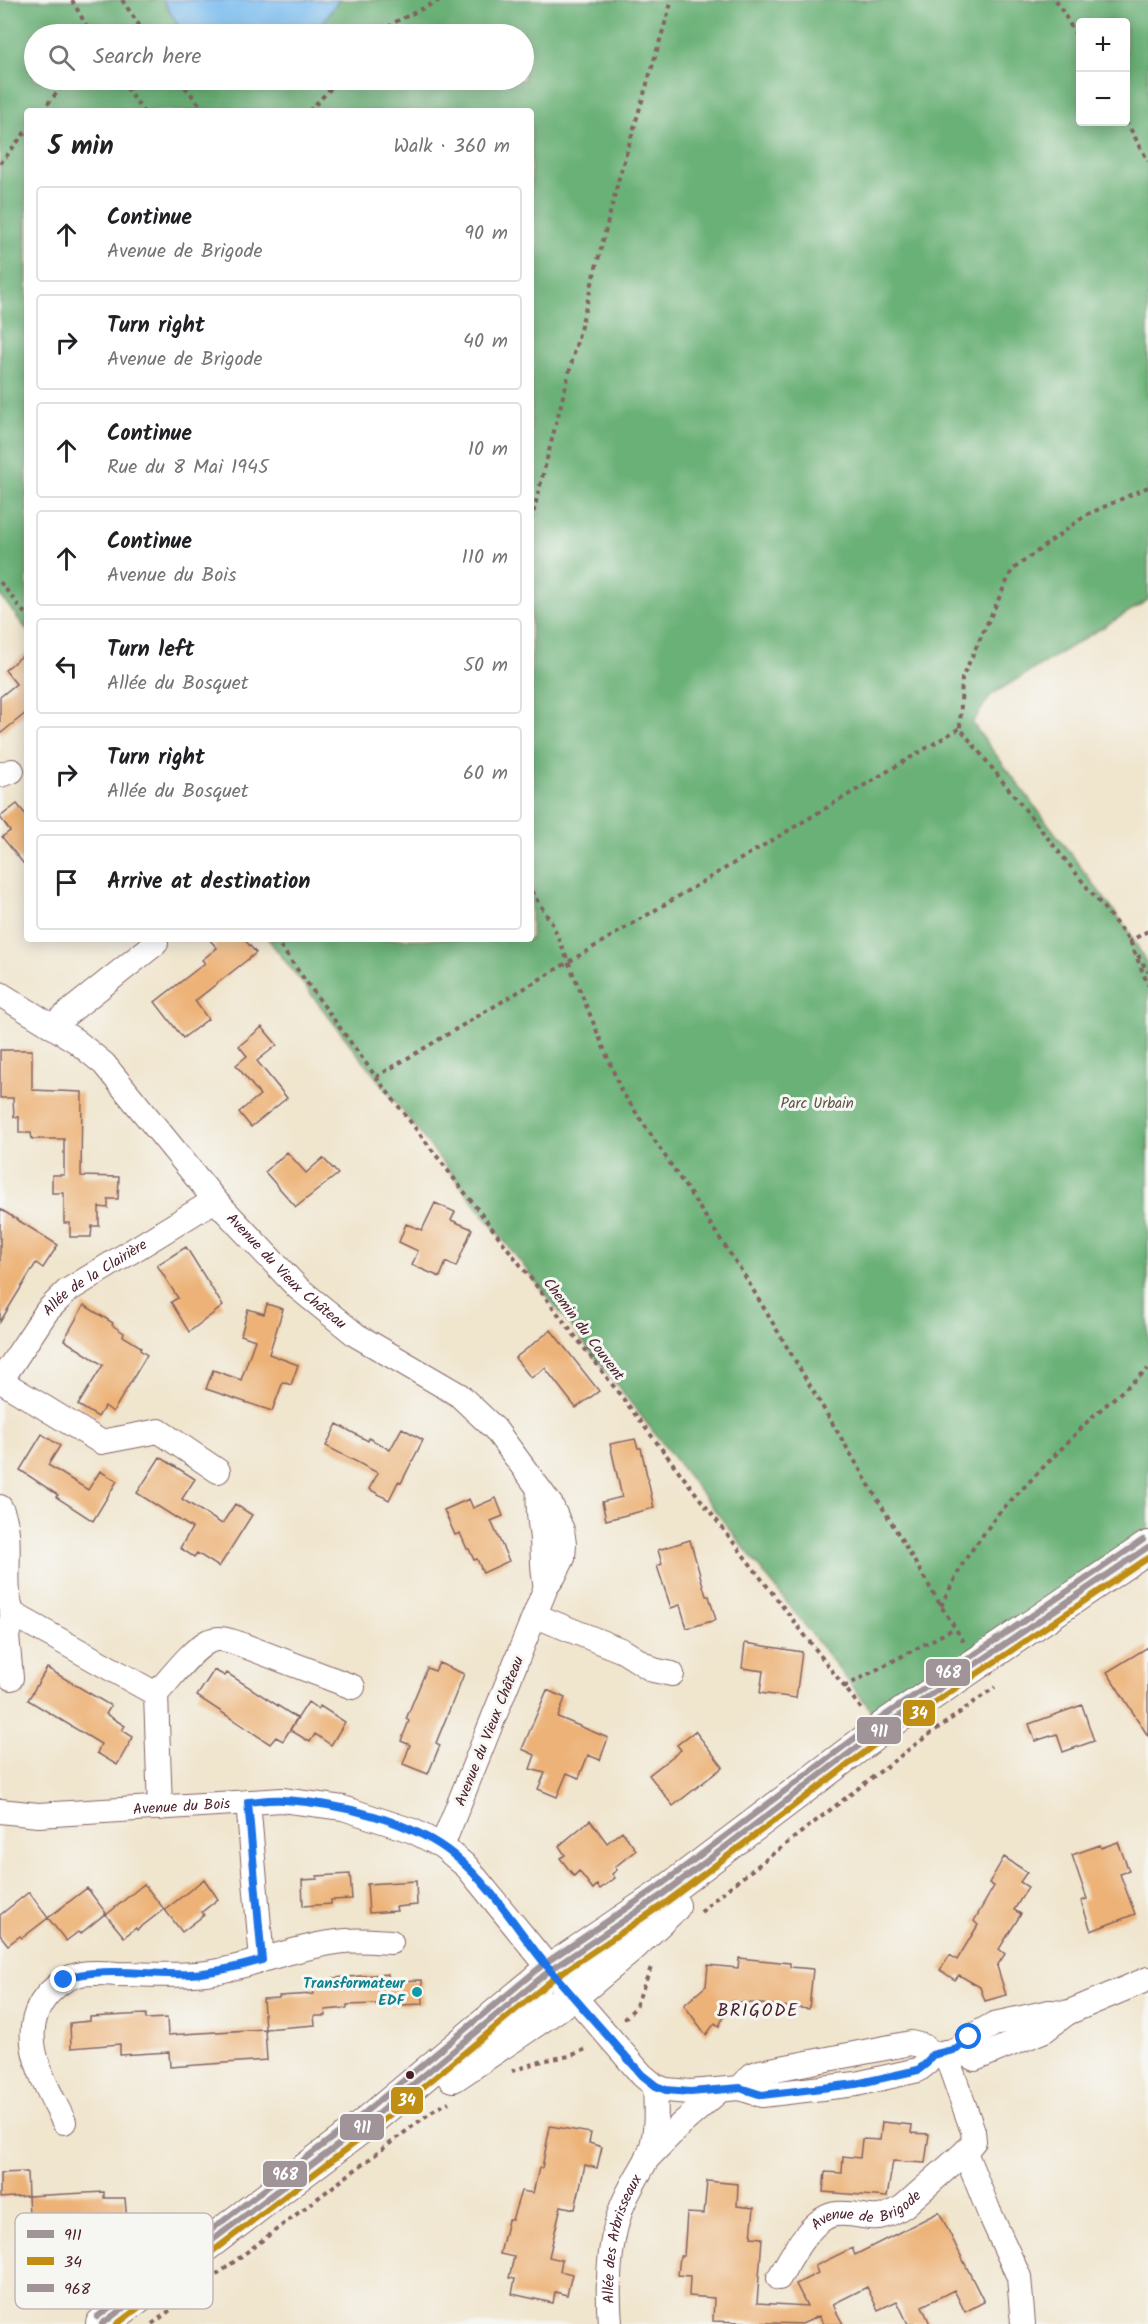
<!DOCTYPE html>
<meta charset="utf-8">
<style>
:root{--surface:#fff;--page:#f2f2f2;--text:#202124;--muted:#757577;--line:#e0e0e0}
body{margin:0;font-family:Kalam,sans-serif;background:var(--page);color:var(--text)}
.controls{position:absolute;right:18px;top:18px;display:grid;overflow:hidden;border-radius:6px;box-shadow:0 3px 15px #0003}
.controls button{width:54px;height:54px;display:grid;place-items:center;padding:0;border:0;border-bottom:2px solid var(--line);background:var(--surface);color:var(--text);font:30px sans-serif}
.stop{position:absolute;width:18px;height:18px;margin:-14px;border:4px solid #1a73e8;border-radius:50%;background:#fff}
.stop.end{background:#1a73e8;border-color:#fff;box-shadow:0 2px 6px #0008}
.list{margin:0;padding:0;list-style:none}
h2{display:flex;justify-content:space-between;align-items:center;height:78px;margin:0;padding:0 24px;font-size:26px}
h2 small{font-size:20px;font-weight:400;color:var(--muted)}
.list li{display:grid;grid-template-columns:39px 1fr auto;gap:18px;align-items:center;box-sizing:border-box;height:96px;margin:0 12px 12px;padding:0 12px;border:2px solid var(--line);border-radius:6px}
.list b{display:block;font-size:22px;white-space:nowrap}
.list p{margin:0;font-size:20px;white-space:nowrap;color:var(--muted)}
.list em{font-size:20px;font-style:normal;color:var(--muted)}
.icon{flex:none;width:33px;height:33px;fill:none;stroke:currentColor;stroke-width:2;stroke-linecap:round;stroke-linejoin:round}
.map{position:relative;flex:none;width:1148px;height:2324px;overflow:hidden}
.search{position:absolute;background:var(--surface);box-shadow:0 3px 15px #0003;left:24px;top:24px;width:510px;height:66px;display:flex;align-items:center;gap:15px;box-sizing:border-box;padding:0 21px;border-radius:33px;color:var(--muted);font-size:22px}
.panel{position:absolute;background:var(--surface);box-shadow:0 3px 15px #0003;left:24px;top:108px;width:510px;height:834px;border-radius:6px}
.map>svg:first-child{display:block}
.forest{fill:#6bb177;stroke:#5a6851;stroke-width:1.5;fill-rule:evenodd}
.water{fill:#7abdf0;stroke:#626e8e;stroke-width:1.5}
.building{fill:#edb277}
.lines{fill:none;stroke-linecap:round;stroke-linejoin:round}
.minor-casing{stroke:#846464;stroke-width:26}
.major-casing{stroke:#846464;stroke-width:34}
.path{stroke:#846464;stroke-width:4;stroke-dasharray:4.5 4.5;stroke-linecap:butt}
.minor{stroke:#fff;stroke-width:24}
.major{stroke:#fff;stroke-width:32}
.bus-1-casing{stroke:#f6f6f2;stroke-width:10}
.bus-2-casing{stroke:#f6f6f2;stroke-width:10}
.bus-3-casing{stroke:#f6f6f2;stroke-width:10}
.bus-1{stroke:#a19498;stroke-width:6}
.bus-2{stroke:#c08e12;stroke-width:6}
.bus-3{stroke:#a19498;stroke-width:6}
.route{stroke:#1a73e8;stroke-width:8}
.culture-dot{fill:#0f9aa8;stroke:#f6f6f2;stroke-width:2}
.bus-dot{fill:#4a1f2b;stroke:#f6f6f2;stroke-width:2}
.labels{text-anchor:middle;stroke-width:6;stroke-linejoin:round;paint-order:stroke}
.park-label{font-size:15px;fill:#5b5448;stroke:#f6f6f2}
.street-label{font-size:15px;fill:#4a1f2b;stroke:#f6f6f2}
.culture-label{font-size:15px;font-weight:bold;fill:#0d838f;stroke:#f6f6f2;text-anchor:end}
.quarter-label{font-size:18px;letter-spacing:1.5px;fill:#4a1f2b;stroke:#f6f6f2}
.key{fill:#f6f6f2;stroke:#c2b6b6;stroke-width:1.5}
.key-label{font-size:16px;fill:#4a1f2b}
.line-badge{stroke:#f6f6f2;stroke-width:2}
.badge-label{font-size:16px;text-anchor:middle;font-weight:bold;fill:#fff}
</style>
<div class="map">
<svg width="1148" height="2324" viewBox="0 0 1148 2324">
<rect width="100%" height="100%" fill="#f6f6f2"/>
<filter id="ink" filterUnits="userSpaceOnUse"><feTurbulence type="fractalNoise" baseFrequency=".0167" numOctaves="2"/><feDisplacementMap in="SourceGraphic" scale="12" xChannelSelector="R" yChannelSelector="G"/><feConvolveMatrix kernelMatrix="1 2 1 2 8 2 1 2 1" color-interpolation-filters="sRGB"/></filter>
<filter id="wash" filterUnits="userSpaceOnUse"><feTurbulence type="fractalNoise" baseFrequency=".008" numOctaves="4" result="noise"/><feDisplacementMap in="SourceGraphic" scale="24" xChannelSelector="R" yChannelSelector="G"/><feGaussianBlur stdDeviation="1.35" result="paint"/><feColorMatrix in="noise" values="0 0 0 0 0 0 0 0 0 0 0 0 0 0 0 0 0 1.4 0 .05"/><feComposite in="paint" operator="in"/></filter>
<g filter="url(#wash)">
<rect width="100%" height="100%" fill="#f0e5cd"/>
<path class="forest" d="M 0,0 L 163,0 L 184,34 L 34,34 L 34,80 L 524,80 L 524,34 L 314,34 L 339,0 L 1148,0 L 1148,600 L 991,695 L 972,723 L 1128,930 L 1148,966 L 1148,1531 L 878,1719 L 268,939 L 531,939 L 531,111 L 27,111 L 27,630 L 0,595 ZM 1080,22 L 1126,22 L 1126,122 L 1080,122 Z"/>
<path class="water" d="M 163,0 L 339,0 L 314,34 L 184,34 Z"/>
<g id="blocks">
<path class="building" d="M 27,652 L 27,712 L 0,734 L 0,697 L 16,684 L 5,670 Z
M 17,804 L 27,816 L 27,868 L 2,837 L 10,831 L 0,817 Z
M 209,939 L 244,939 L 256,953 L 195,1001 L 208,1019 L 183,1038 L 155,1002 L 205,963 L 202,960 L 217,948 Z
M 262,1027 L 277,1045 L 257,1061 L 287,1098 L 251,1127 L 239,1112 L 260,1095 L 236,1065 L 247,1056 L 239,1046 Z
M 0,1050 L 32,1050 L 32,1090 L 82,1092 L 81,1176 L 119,1177 L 118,1199 L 108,1199 L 108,1208 L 99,1207 L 99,1226 L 92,1226 L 91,1237 L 70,1237 L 70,1223 L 64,1223 L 64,1193 L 52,1193 L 52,1175 L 64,1175 L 64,1139 L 32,1139 L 31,1133 L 19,1133 L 19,1117 L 14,1117 L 13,1098 L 0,1098 Z
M 287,1152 L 306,1173 L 323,1158 L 338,1174 L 296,1207 L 265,1172 Z
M 435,1203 L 455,1212 L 451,1220 L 472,1229 L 456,1267 L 446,1262 L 440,1277 L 412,1265 L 418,1251 L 399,1242 L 406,1224 L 422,1230 Z
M 0,1209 L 58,1245 L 43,1268 L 36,1263 L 0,1322 Z
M 186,1247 L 223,1306 L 189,1332 L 171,1302 L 178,1298 L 157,1265 Z
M 267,1304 L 283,1309 L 269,1354 L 298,1365 L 291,1385 L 283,1382 L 272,1411 L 206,1389 L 213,1370 L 241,1380 L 255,1340 L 241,1335 L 248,1309 L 264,1314 Z
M 84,1305 L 113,1323 L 112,1325 L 124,1333 L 123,1336 L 141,1347 L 140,1350 L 147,1355 L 113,1412 L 105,1406 L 98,1417 L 78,1405 L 103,1365 L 64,1340 Z
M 551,1330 L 599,1391 L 576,1408 L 545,1368 L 531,1378 L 515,1358 Z
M 337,1424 L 368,1441 L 369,1438 L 390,1450 L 402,1428 L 423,1440 L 401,1483 L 398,1482 L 389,1500 L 369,1489 L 378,1473 L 326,1446 Z
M 42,1434 L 60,1446 L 48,1465 L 88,1490 L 100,1471 L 117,1481 L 93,1521 L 56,1497 L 58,1495 L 20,1470 Z
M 635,1439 L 638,1448 L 641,1448 L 654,1508 L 606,1520 L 602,1502 L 622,1497 L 610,1444 Z
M 160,1457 L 195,1479 L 182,1499 L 222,1524 L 235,1504 L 252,1515 L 219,1567 L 197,1553 L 194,1557 L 180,1548 L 192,1528 L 137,1493 Z
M 496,1498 L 503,1516 L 491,1521 L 509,1561 L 483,1573 L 477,1559 L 474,1560 L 469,1549 L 467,1549 L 460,1533 L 455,1535 L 444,1510 L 469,1499 L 473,1508 Z
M 690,1540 L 706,1596 L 709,1596 L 716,1620 L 687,1628 L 680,1605 L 671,1608 L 657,1566 L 662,1564 L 658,1550 Z
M 745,1643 L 802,1652 L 796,1698 L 760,1693 L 763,1671 L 742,1668 Z
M 1148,1647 L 1148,1736 L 1107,1672 Z
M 439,1663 L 464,1674 L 436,1743 L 440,1745 L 428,1774 L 403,1764 L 410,1745 L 401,1741 L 409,1721 L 406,1719 L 427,1668 L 435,1671 Z
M 47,1668 L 111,1706 L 106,1714 L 125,1726 L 122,1730 L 133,1737 L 117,1765 L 97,1753 L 101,1744 L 28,1700 Z
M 214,1670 L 225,1676 L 227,1673 L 297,1718 L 283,1741 L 276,1737 L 270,1744 L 197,1696 Z
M 547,1690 L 565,1698 L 558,1717 L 608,1738 L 600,1760 L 588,1755 L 579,1778 L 567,1773 L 557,1797 L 538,1789 L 545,1773 L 530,1769 L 535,1755 L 522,1749 Z
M 308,1702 L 318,1709 L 320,1706 L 345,1722 L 331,1745 L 315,1734 L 310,1742 L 290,1730 Z
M 1082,1705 L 1094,1741 L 1063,1752 L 1057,1734 L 1035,1741 L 1029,1724 Z
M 695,1731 L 723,1767 L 673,1806 L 649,1775 L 681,1750 L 677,1745 Z
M 590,1820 L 607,1843 L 622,1831 L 636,1850 L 615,1867 L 617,1870 L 612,1874 L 615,1878 L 600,1889 L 597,1885 L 593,1889 L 579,1871 L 574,1876 L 560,1858 L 565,1855 L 559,1846 Z
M 1118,1842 L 1129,1871 L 1120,1874 L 1135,1914 L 1091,1931 L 1081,1901 L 1087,1899 L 1072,1855 L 1100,1845 L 1101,1848 Z
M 1004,1857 L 1027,1872 L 1020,1882 L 1028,1887 L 1014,1910 L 1021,1914 L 999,1949 L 1005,1954 L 997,1966 L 1006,1995 L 985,2001 L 980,1987 L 959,1975 L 955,1980 L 940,1970 L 950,1955 L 957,1960 L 978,1925 L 974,1921 L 994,1886 L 989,1883 Z
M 350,1874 L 352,1899 L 331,1900 L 331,1904 L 303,1906 L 302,1880 L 317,1879 L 317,1876 Z
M 204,1879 L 218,1899 L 202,1912 L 204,1915 L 182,1932 L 165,1910 Z
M 416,1881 L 417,1905 L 396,1907 L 397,1911 L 369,1913 L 367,1884 Z
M 144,1884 L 164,1909 L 137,1930 L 136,1928 L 124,1937 L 106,1915 Z
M 87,1888 L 106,1913 L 80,1934 L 78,1932 L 66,1941 L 48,1918 Z
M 29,1892 L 48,1918 L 22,1938 L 20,1936 L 8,1945 L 0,1935 L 0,1915 Z
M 739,1958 L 790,1963 L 790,1967 L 813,1969 L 809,2009 L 732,2001 L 730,2014 L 726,2012 L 719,2026 L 715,2023 L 706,2035 L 684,2005 L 706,1986 L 708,1965 L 738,1968 Z
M 388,1974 L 389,1981 L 422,1980 L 423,2004 L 378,2006 L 377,2004 L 347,2005 L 347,2008 L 325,2010 L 326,2016 L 314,2016 L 315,2025 L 265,2029 L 263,1999 L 279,1998 L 279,1996 L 313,1994 L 312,1986 L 333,1985 L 333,1978 Z
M 146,2014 L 146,2019 L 167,2018 L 168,2035 L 265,2029 L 267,2060 L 170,2067 L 169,2052 L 120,2055 L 120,2044 L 71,2048 L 70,2023 L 90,2021 L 90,2017 Z
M 882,2122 L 912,2125 L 911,2133 L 929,2134 L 925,2163 L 893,2161 L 887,2197 L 823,2192 L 825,2172 L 842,2173 L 843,2156 L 860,2158 L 862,2139 L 880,2140 Z
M 550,2126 L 591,2133 L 589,2143 L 602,2147 L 597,2168 L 585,2165 L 575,2209 L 561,2206 L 549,2257 L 562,2260 L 560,2271 L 572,2274 L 567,2295 L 555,2292 L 553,2303 L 512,2294 L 515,2279 L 509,2278 L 514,2257 L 500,2254 L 508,2220 L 512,2220 L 521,2191 L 533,2193 L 539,2168 L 542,2168 Z
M 27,2172 L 28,2196 L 0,2198 L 0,2173 Z
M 707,2181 L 738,2184 L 737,2206 L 754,2208 L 751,2237 L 762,2238 L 757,2303 L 807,2306 L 796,2284 L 818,2273 L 815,2266 L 852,2248 L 855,2255 L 939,2212 L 984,2302 L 965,2312 L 954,2290 L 922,2306 L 930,2324 L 908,2324 L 897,2301 L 878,2310 L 867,2287 L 833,2304 L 835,2308 L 837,2308 L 835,2309 L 843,2324 L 823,2324 L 819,2316 L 802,2324 L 713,2321 L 714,2298 L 689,2296 L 690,2276 L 678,2275 L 680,2256 L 684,2256 L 687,2213 L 704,2214 Z
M 104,2192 L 104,2198 L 125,2198 L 127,2222 L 63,2226 L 63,2231 L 30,2234 L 28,2196 Z"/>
</g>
</g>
<g filter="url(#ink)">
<use href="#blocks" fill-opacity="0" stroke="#846464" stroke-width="1.5"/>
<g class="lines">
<g class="minor-casing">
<g id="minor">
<path d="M 0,775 L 12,771"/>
<path id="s1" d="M 0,994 L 76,1041 L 104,1064 L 215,1200 L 298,1288 L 356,1335 L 459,1395 L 495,1429 L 551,1505 L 562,1530 L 564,1544 L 563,1558 L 554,1576 L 546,1587 L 442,1846"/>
<path d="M 53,1025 L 156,943"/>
<path d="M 1,1381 L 101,1442 L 159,1431 L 218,1471"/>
<path id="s2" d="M 0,1382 L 47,1311 L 67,1291 L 215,1200"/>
<path d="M 539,1490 C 537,1511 540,1519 542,1539 C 543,1555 542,1571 546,1587"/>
<path d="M 0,1507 C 16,1536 0,1588 13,1614 L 156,1694 L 160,1808"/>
<path d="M 536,1616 L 623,1651 L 653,1670 L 672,1674"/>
<path d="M 11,1678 L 7,1636 L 13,1614"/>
<path d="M 156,1694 C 170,1679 191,1650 209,1641 C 219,1637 228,1640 237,1643 L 353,1687"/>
<path d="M 248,1802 L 262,1960"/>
<path id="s3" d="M 0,1811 L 38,1815 L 282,1800 L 343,1808 L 413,1831 L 442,1846 L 467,1867 L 545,1963 L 642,2075 L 655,2086 L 666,2090 L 690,2092 L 740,2088 L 762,2095 L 856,2084 L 918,2070 L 927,2063 L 932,2055 L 957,2050 L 969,2038 L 994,2024 L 1049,2012 L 1067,2013 L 1148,1979"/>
<path d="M 957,2050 L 975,2059 L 1045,2030 L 1067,2013"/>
<path d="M 945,2052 L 973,2131 L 974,2141 L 965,2152 L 989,2212 L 1019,2277 L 1023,2324"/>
<path d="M 740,2088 L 752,2075 L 760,2072 L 911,2043 L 923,2046 L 932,2055"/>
<path d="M 64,2122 C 45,2082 12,2032 50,1992 C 58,1984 69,1976 81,1974 C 92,1972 105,1973 117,1974 C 149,1974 181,1977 213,1972 C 255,1965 294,1947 337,1942 C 355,1939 373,1941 391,1942"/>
<path d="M 649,2157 L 680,2125 L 719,2091"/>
<path id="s4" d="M 779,2278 C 790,2259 811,2216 837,2214 C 868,2212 872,2227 904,2206 L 965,2152"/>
<path id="s5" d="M 610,2324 C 607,2285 608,2246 621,2209 C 628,2190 638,2176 647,2159 C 658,2138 656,2109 655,2086"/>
</g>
</g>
<g class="major-casing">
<path id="major" d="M 453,2076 L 573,1995 L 627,1950 L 674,1906
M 102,2324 L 363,2126 L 549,1971 L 663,1894 L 889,1723 L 1148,1547"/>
</g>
<path class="path" d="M 72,0 L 91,34
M 122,0 L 145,34
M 1056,0 L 1080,42
M 382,34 L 393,23 L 440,0
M 121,80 L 143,111
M 179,80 L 205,111
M 42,111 L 67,80
M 309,111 L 339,80
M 1126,121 L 1148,161
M 0,164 L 27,130
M 1148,487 L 1086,515 L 1012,570 L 962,678 L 960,728 L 1130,941 L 1148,985
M 531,521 L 619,178 L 672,0
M 0,582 L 27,616
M 531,891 L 553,925 L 621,1090 L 743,1273 L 941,1606 L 964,1642
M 275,939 L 376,1077 L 863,1711
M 1131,943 L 1130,941 L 1148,931
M 1138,955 L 1148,972
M 376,1077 L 960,728
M 941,1606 L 964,1561 L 998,1514 L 1093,1416 L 1148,1369
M 844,1687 L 955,1628
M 701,1912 L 717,1897 L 912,1747 L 995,1687
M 624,2019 L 635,2008 L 652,1965
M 512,2071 L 546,2060 L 570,2056 L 588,2048
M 152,2324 L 434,2110 L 449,2102"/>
<use href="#minor" class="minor"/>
<use href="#major" class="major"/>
<g class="bus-1-casing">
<path id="bus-1" d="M 102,2324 L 363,2126 L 549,1971 L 663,1894 L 889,1723 L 1148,1547"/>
</g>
<g class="bus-2-casing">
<path id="bus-2" d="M 117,2324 L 368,2133 L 554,1978 L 668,1901 L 894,1730 L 1148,1558"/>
</g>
<g class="bus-3-casing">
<path id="bus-3" d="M 97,2317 L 357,2119 L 544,1964 L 658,1887 L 884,1716 L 1143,1540"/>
</g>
<use href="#bus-1" class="bus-1"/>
<use href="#bus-2" class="bus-2"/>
<use href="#bus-3" class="bus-3"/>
</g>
</g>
<g class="lines" filter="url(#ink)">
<path class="route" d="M 64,1980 C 94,1965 155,1976 189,1974 C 214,1973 238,1967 262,1960 L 248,1802 C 260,1801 272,1799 284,1800 C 339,1803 413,1821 455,1856 C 490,1885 515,1926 543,1961 C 575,2000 609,2037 642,2075 L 656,2086 L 666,2090 L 690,2092 L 740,2088 L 762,2095 L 856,2084 L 918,2070 L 927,2063 L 932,2055 L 957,2049 L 969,2037"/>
</g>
<circle class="culture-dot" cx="417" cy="1992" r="6"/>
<circle class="bus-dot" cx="410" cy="2075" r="5"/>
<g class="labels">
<g class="park-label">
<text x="817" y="1108">Parc Urbain</text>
</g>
<g class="street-label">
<text dy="5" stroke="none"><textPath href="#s1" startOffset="402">Avenue du Vieux Château</textPath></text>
<text dy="5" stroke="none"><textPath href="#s2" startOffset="144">Allée de la Clairière</textPath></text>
<text transform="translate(584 1329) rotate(53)" y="5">Chemin du Couvent</text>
<text transform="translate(489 1731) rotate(-68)" y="5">Avenue du Vieux Château</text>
<text dy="5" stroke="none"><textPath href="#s3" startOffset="182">Avenue du Bois</textPath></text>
<text dy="5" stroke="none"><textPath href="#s4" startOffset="120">Avenue de Brigode</textPath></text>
<text dy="5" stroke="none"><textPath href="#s5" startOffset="87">Allée des Arbrisseaux</textPath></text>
</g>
<g class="culture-label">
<text x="405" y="1988">Transformateur<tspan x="405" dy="17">EDF</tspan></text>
</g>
<g class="quarter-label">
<text x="758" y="2016">BRIGODE</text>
</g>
</g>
<rect x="15" y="2213" width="198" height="96" rx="9" class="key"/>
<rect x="27" y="2230" width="27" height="8" fill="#a19498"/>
<rect x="27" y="2257" width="27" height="8" fill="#c08e12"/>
<rect x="27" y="2284" width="27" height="8" fill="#a19498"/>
<g class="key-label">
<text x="64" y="2240">911</text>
<text x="64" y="2267">34</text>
<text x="64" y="2294">968</text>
</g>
<g class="line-badge">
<rect x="925" y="1658" width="46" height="29" rx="6" fill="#a19498"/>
<rect x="902" y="1699" width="34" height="28" rx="6" fill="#c08e12"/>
<rect x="856" y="1716" width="46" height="29" rx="6" fill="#a19498"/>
<rect x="390" y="2086" width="34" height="29" rx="6" fill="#c08e12"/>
<rect x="339" y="2113" width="46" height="28" rx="6" fill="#a19498"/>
<rect x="262" y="2160" width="46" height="28" rx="6" fill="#a19498"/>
</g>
<g class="badge-label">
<text x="948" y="1678">968</text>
<text x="919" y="1719">34</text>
<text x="879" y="1737">911</text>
<text x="407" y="2106">34</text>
<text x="362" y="2133">911</text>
<text x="285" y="2180">968</text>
</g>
</svg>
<div class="controls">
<button>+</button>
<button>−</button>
</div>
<div class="stop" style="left:969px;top:2037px"></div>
<div class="stop end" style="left:64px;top:1980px"></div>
<div class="search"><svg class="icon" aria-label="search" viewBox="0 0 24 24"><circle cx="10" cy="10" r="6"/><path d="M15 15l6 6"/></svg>Search here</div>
<section class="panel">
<h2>5 min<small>Walk · 360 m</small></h2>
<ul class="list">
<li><svg class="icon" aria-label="ahead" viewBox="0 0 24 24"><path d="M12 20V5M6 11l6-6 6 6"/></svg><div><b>Continue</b><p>Avenue de Brigode</p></div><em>90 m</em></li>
<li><svg class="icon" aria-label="right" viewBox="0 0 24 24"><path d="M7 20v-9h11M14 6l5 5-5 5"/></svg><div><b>Turn right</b><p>Avenue de Brigode</p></div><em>40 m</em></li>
<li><svg class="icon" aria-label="ahead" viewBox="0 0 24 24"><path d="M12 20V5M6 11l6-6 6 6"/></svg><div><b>Continue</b><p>Rue du 8 Mai 1945</p></div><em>10 m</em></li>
<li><svg class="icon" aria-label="ahead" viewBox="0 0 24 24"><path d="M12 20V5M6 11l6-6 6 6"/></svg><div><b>Continue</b><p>Avenue du Bois</p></div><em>110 m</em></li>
<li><svg class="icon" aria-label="left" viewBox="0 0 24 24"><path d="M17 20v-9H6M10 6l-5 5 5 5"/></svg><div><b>Turn left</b><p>Allée du Bosquet</p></div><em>50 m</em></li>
<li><svg class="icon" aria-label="right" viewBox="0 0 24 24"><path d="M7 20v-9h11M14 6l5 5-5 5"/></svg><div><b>Turn right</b><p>Allée du Bosquet</p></div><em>60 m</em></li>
<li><svg class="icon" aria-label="arrive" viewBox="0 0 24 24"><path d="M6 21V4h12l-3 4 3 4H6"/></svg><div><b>Arrive at destination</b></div></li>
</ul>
</section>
</div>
